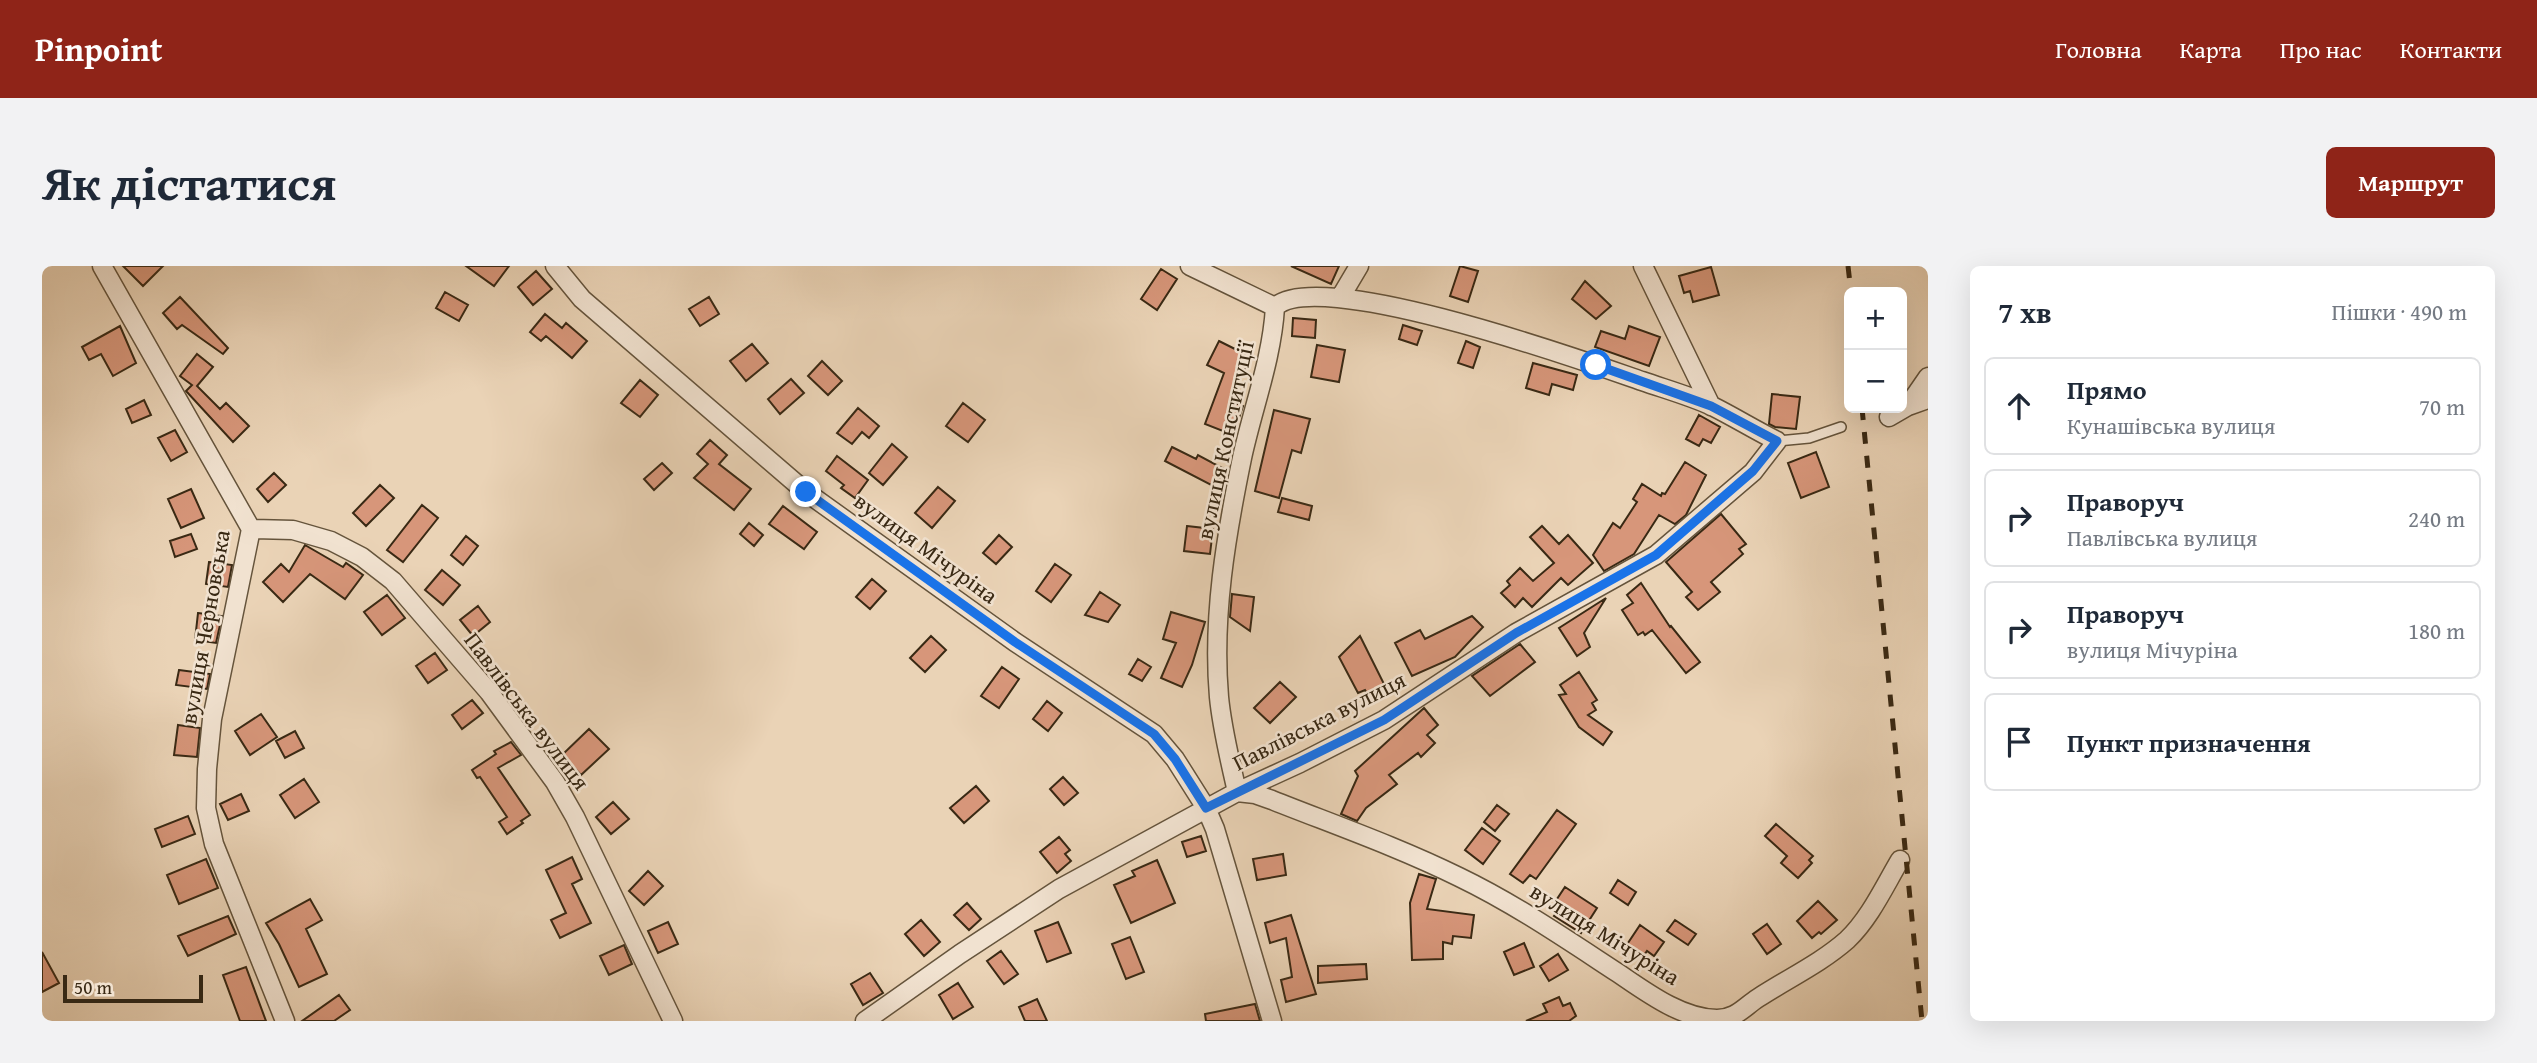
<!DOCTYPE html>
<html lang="uk">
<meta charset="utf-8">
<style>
:root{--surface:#fff;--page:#f2f2f3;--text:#1f2937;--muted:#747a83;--line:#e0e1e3;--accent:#8f2418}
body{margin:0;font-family:"Gentium Book Plus",serif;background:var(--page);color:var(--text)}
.controls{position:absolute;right:21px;top:21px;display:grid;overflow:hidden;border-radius:10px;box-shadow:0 7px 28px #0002}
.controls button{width:63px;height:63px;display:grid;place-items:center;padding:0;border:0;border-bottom:2px solid var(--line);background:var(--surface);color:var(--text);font:35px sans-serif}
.scale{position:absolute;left:21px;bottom:18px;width:140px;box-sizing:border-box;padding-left:7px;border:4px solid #392914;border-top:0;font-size:19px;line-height:24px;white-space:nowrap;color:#392914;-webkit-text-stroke:5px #f1e2d0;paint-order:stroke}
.stop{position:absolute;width:21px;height:21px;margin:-16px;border:5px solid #1a73e8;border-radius:50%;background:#fff}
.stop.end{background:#1a73e8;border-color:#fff;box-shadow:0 2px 7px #0008}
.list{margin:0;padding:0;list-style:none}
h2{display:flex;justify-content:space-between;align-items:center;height:91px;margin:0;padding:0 28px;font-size:30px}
h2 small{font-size:23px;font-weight:400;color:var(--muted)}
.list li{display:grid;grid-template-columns:46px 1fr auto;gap:21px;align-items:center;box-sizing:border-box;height:98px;margin:0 14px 14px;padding:0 14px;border:2px solid var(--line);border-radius:10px}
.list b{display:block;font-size:26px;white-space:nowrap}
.list p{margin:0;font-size:23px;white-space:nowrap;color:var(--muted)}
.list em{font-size:23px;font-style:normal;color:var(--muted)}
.icon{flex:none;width:38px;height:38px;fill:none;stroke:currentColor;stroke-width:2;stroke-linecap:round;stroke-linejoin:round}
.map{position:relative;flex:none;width:1886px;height:755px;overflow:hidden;border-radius:10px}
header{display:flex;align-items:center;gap:42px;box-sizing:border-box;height:98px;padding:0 35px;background:var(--accent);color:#fff}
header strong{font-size:33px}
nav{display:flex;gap:38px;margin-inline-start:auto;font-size:24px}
.intro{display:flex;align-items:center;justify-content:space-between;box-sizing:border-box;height:168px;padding:0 42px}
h1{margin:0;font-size:49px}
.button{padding:18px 32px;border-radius:10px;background:var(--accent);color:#fff;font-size:24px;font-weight:700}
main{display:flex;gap:42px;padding:0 42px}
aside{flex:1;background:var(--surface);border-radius:10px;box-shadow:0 7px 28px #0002}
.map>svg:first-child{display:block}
.building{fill:#d7967a;stroke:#392914;stroke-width:2}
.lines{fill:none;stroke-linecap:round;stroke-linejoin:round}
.lane-casing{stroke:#65543c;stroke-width:12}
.street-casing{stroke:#65543c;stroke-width:21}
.lane{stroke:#f1e2d0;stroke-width:9}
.street{stroke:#f1e2d0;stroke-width:18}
.rail{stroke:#392914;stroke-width:5;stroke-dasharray:12 12;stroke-linecap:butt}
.route{stroke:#1a73e8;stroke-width:9}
.labels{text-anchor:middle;stroke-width:5;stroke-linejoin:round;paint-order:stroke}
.street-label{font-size:23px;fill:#392914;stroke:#f1e2d0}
</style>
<header>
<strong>Pinpoint</strong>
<nav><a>Головна</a><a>Карта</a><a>Про нас</a><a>Контакти</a></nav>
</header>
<div class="intro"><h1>Як дістатися</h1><a class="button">Маршрут</a></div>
<main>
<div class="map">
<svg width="1886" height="755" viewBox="0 0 1886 755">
<rect width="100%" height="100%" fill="#ead3b6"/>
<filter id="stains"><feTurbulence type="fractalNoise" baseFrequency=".00286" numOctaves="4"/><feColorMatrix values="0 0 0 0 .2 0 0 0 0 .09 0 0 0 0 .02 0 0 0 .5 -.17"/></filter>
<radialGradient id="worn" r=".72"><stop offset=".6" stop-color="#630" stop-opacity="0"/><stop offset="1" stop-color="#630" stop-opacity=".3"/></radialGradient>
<path class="building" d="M 81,0 L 121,0 L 101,20 Z
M 424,0 L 467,0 L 452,20 Z
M 1249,0 L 1297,0 L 1289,18 Z
M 1418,0 L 1436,5 L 1426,36 L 1408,30 Z
M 1669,1 L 1677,29 L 1651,36 L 1648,25 L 1642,27 L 1637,10 Z
M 1119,3 L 1135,13 L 1115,44 L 1099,33 Z
M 494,5 L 510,23 L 491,39 L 476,21 Z
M 1543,15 L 1569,40 L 1554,53 L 1530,33 Z
M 403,26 L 426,39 L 417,55 L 394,42 Z
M 138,31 L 186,82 L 181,88 L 140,59 L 135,63 L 121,47 Z
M 667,31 L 677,48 L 658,60 L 647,43 Z
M 503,48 L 520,62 L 524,57 L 545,75 L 530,92 L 504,70 L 499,75 L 488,66 Z
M 1251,52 L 1274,54 L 1273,72 L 1250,70 Z
M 1361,59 L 1380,65 L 1375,79 L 1357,73 Z
M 78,60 L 94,97 L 71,110 L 59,88 L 47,94 L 40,81 Z
M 1587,60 L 1618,71 L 1607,100 L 1553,81 L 1559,65 L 1583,73 Z
M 1177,75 L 1209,91 L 1188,135 L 1201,140 L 1191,169 L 1163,158 L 1182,107 L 1165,99 Z
M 1424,75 L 1438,81 L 1431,102 L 1416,97 Z
M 710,78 L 726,97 L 704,115 L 688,95 Z
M 1275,79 L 1303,84 L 1297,116 L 1269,111 Z
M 155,88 L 171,101 L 155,120 L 178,143 L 184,137 L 207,160 L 191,176 L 144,125 L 150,119 L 138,110 Z
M 780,95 L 800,115 L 786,129 L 766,110 Z
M 1491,97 L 1535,109 L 1531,124 L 1510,118 L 1507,129 L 1484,122 Z
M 749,113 L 762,127 L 738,148 L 726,133 Z
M 598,114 L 616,129 L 598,151 L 579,137 Z
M 1730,128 L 1758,131 L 1754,163 L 1733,161 L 1727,158 Z
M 102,134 L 109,149 L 90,157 L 84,143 Z
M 921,137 L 943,154 L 926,176 L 904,160 Z
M 816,142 L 837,160 L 827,172 L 820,166 L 810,178 L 795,167 Z
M 1232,144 L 1268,153 L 1259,187 L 1250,184 L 1237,232 L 1213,225 Z
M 1657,149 L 1678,161 L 1669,177 L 1661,173 L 1657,180 L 1644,173 Z
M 133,164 L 145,186 L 129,195 L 116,172 Z
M 668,174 L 685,189 L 677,198 L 709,223 L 692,244 L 652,212 L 666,198 L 655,188 Z
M 850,178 L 865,191 L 841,219 L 827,207 Z
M 1130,181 L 1154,193 L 1156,189 L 1182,203 L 1173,221 L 1123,195 Z
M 1774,186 L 1787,221 L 1759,232 L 1746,197 Z
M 795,190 L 826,214 L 813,232 L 799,222 L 802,219 L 784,205 Z
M 1643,196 L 1664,209 L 1644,249 L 1633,258 L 1617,249 L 1592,288 L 1562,305 L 1551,289 L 1571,257 L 1578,262 L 1595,236 L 1591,233 L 1600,218 L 1619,230 L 1620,227 L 1623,228 Z
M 620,197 L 630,207 L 612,224 L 602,213 Z
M 232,207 L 244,219 L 226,236 L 215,223 Z
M 338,219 L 352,232 L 324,260 L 311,247 Z
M 896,221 L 913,235 L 890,262 L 873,247 Z
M 149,223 L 162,252 L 139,262 L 126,233 Z
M 1240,232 L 1270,240 L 1267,254 L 1236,246 Z
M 380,239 L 396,252 L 361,296 L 345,284 Z
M 741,240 L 775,266 L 762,283 L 727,258 Z
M 1679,248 L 1704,278 L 1697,283 L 1701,288 L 1669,316 L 1678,326 L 1656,344 L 1644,331 L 1650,326 L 1624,296 Z
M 707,257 L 721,269 L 712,280 L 698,268 Z
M 1145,260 L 1171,263 L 1168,288 L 1142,285 Z
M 1500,260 L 1517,278 L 1526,269 L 1551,297 L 1526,319 L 1519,312 L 1490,341 L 1481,332 L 1473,341 L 1459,327 L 1468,319 L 1465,315 L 1478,302 L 1491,315 L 1512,297 L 1488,271 Z
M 149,268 L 155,283 L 133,291 L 128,275 Z
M 957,269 L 970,281 L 954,298 L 941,287 Z
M 424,270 L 436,280 L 421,299 L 409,289 Z
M 263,279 L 301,301 L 304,297 L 321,309 L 303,333 L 268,308 L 241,336 L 221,316 L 239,298 L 247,306 Z
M 167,296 L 190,299 L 186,321 L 164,318 Z
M 1013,298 L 1029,309 L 1009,336 L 994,325 Z
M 400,304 L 418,319 L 401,339 L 383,324 Z
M 830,313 L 844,325 L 828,343 L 814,331 Z
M 1599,317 L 1628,361 L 1629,360 L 1658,396 L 1644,407 L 1610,364 L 1603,369 L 1601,366 L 1596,369 L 1580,344 L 1591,337 L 1585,329 Z
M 1058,326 L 1078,339 L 1066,356 L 1043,349 Z
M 1190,328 L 1212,331 L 1208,365 L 1188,351 Z
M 345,329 L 363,352 L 340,369 L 322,346 Z
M 1564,332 L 1542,367 L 1548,381 L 1535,390 L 1517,362 Z
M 436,340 L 448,356 L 431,370 L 418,354 Z
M 1129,346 L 1163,356 L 1150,399 L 1140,421 L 1119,412 L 1134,377 L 1121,373 Z
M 156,347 L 180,350 L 174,377 L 153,374 Z
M 1430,350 L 1441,361 L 1413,391 L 1370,410 L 1353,377 L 1378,364 L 1383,373 Z
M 889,370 L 904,384 L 883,406 L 868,392 Z
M 1318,370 L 1345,424 L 1328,433 L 1323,424 L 1316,427 L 1297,391 Z
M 1478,378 L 1493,396 L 1448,430 L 1430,410 Z
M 393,387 L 405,404 L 386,417 L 374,400 Z
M 1096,393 L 1109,401 L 1100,415 L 1087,408 Z
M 960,401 L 977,413 L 957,442 L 939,430 Z
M 137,404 L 168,408 L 165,423 L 134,419 Z
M 1537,406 L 1555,434 L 1550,437 L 1554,444 L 1546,449 L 1570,466 L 1561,479 L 1537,461 L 1517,429 L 1524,428 L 1518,419 Z
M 1238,416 L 1254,431 L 1228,457 L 1212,442 Z
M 430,434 L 441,447 L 420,463 L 410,449 Z
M 1005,435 L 1020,447 L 1006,465 L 991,453 Z
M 1382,442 L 1396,459 L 1385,469 L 1393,477 L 1379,491 L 1376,487 L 1347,509 L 1355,518 L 1324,542 L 1315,555 L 1299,548 L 1316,510 L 1313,505 Z
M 219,448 L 235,471 L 208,489 L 193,465 Z
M 136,459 L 158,462 L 155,491 L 132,489 Z
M 547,463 L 567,483 L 539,509 L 520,489 Z
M 253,465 L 262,482 L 243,492 L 234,475 Z
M 469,476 L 479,489 L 456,502 L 488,549 L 479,555 L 481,557 L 465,568 L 457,556 L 465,551 L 438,511 L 435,512 L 430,504 L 454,488 L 452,485 Z
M 1021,511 L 1036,527 L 1022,539 L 1008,523 Z
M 262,513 L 277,536 L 253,552 L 238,529 Z
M 934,520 L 947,535 L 922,557 L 908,542 Z
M 199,528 L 207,545 L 186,554 L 178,538 Z
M 571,536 L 587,553 L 569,568 L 554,551 Z
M 1455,539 L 1467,548 L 1453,565 L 1442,556 Z
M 1515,544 L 1534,558 L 1494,613 L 1488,609 L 1481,617 L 1468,608 Z
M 146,550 L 153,568 L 120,581 L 113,563 Z
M 1734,558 L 1771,590 L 1767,594 L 1770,597 L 1756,612 L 1739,597 L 1745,590 L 1723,570 Z
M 1440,562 L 1458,575 L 1441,598 L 1423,584 Z
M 1159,570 L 1164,585 L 1145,591 L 1140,576 Z
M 1017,571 L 1028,584 L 1023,588 L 1029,595 L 1015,607 L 998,586 Z
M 1241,588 L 1244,609 L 1215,614 L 1211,593 Z
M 530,591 L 540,613 L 530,618 L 549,657 L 518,672 L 509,654 L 524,647 L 504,604 Z
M 164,593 L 176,622 L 137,638 L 125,609 Z
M 1115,594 L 1133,637 L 1089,657 L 1072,619 L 1093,610 L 1090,605 Z
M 606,605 L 621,620 L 602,639 L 587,625 Z
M 1377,608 L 1394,613 L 1385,643 L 1432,649 L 1429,672 L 1411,670 L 1410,678 L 1401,676 L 1401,693 L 1370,694 L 1368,637 Z
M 1576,614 L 1594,626 L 1586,639 L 1568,627 Z
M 1523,621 L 1555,642 L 1539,667 L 1512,650 L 1519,640 L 1513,636 Z
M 268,633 L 280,654 L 264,663 L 285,708 L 257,721 L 237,678 L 224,657 Z
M 1776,635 L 1795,654 L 1779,668 L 1777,666 L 1770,672 L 1755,655 Z
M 925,637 L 939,653 L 927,664 L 912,649 Z
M 1249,649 L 1274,728 L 1244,736 L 1239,714 L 1250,711 L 1244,672 L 1228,677 L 1223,657 Z
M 186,650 L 194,668 L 146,690 L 136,670 Z
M 879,654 L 898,676 L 882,690 L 863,668 Z
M 1633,654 L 1654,668 L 1646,679 L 1625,665 Z
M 626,656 L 636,678 L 616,687 L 606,665 Z
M 1016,656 L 1029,687 L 1005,696 L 993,665 Z
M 1725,658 L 1739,678 L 1725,688 L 1711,668 Z
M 1598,659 L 1622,676 L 1612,690 L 1605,685 L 1600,692 L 1584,680 Z
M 1088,671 L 1102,706 L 1084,713 L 1070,678 Z
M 1482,677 L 1492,701 L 1472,709 L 1462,686 Z
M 582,679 L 590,698 L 567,709 L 558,690 Z
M 959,685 L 976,708 L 962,718 L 945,695 Z
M 0,686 L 17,717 L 0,726 Z
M 1516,688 L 1526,704 L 1507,715 L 1498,700 Z
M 1324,698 L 1325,713 L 1276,717 L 1276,700 Z
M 204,701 L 224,755 L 198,755 L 181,709 Z
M 828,707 L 841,727 L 821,739 L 809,718 Z
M 916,717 L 931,741 L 911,753 L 897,729 Z
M 297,729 L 308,744 L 292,755 L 260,755 Z
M 1517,731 L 1521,740 L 1528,737 L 1534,750 L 1527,755 L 1484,755 L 1505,746 L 1501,738 Z
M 995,733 L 1005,755 L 983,755 L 977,741 Z
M 1213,738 L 1218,755 L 1164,755 L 1163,748 Z"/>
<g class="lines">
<g class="lane-casing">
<path id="lane" d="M 1735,175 L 1767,172 L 1799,161"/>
</g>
<g class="street-casing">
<path id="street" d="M 60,0 L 209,263 L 170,453 L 165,503 L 164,542 L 172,578 L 243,755
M 513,0 L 540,33 L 764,226 L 973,376 L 1112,468 L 1133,493 L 1164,542 L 1173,563 L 1230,755
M 1601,0 L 1669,140
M 1298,32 L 1317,0
M 1233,41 C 1230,93 1211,141 1200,192 C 1184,270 1170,351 1177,431 C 1180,463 1188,494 1195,526 L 1213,528 L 1230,534 C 1293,559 1356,581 1417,611 C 1473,638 1524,673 1576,707 C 1604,726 1640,753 1675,753 C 1694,753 1702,741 1716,732 C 1745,713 1779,697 1805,674 C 1828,652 1842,621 1858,594
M 1866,140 L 1886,111
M 1847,151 L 1866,140 L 1886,133
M 209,263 L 251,264 L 289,275 L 320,291 L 351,315 L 447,426 L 513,516 L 533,551 L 631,755
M 823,755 L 918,688 L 1017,623 L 1195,526 L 1258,497 L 1342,454 L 1474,367 L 1614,289 L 1711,206 L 1735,175 C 1713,164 1692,151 1670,140 C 1648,130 1623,123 1600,115 C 1542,95 1276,0 1233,41 L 1148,0"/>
</g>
<use href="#lane" class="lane"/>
<use href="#street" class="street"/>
<path class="rail" d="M 1806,0 L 1809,26
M 1820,142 L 1880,755"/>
</g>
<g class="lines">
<path class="route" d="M 764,226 L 973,376 L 1112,468 L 1133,493 L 1164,542 L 1342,454 L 1474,367 L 1614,289 L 1711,205 L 1735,175 L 1669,140 L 1554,99"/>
</g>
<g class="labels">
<g class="street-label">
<text transform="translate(1183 174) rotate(-78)" y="8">вулиця Конституції</text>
<text transform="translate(884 282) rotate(36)" y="8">вулиця Мічуріна</text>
<text transform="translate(163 361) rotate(-80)" y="8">вулиця Черновська</text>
<text transform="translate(485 445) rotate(53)" y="8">Павлівська вулиця</text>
<text transform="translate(1277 455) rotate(-27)" y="8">Павлівська вулиця</text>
<text transform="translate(1563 668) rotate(32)" y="8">вулиця Мічуріна</text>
</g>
</g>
<rect width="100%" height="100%" filter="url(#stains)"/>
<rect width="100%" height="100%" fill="url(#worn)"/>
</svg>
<div class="controls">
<button>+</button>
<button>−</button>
</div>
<div class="scale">50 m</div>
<div class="stop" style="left:1554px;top:99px"></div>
<div class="stop end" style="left:764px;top:226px"></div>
</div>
<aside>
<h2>7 хв<small>Пішки · 490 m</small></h2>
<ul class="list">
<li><svg class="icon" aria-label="ahead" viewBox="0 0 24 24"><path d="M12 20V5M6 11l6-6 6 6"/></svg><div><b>Прямо</b><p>Кунашівська вулиця</p></div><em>70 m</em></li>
<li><svg class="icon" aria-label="right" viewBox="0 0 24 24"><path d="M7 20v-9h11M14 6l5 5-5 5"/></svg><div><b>Праворуч</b><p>Павлівська вулиця</p></div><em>240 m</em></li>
<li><svg class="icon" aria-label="right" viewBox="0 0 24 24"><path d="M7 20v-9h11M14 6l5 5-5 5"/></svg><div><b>Праворуч</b><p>вулиця Мічуріна</p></div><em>180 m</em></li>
<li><svg class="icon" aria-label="arrive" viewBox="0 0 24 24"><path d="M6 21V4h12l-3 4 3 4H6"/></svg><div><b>Пункт призначення</b></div></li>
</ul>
</aside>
</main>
